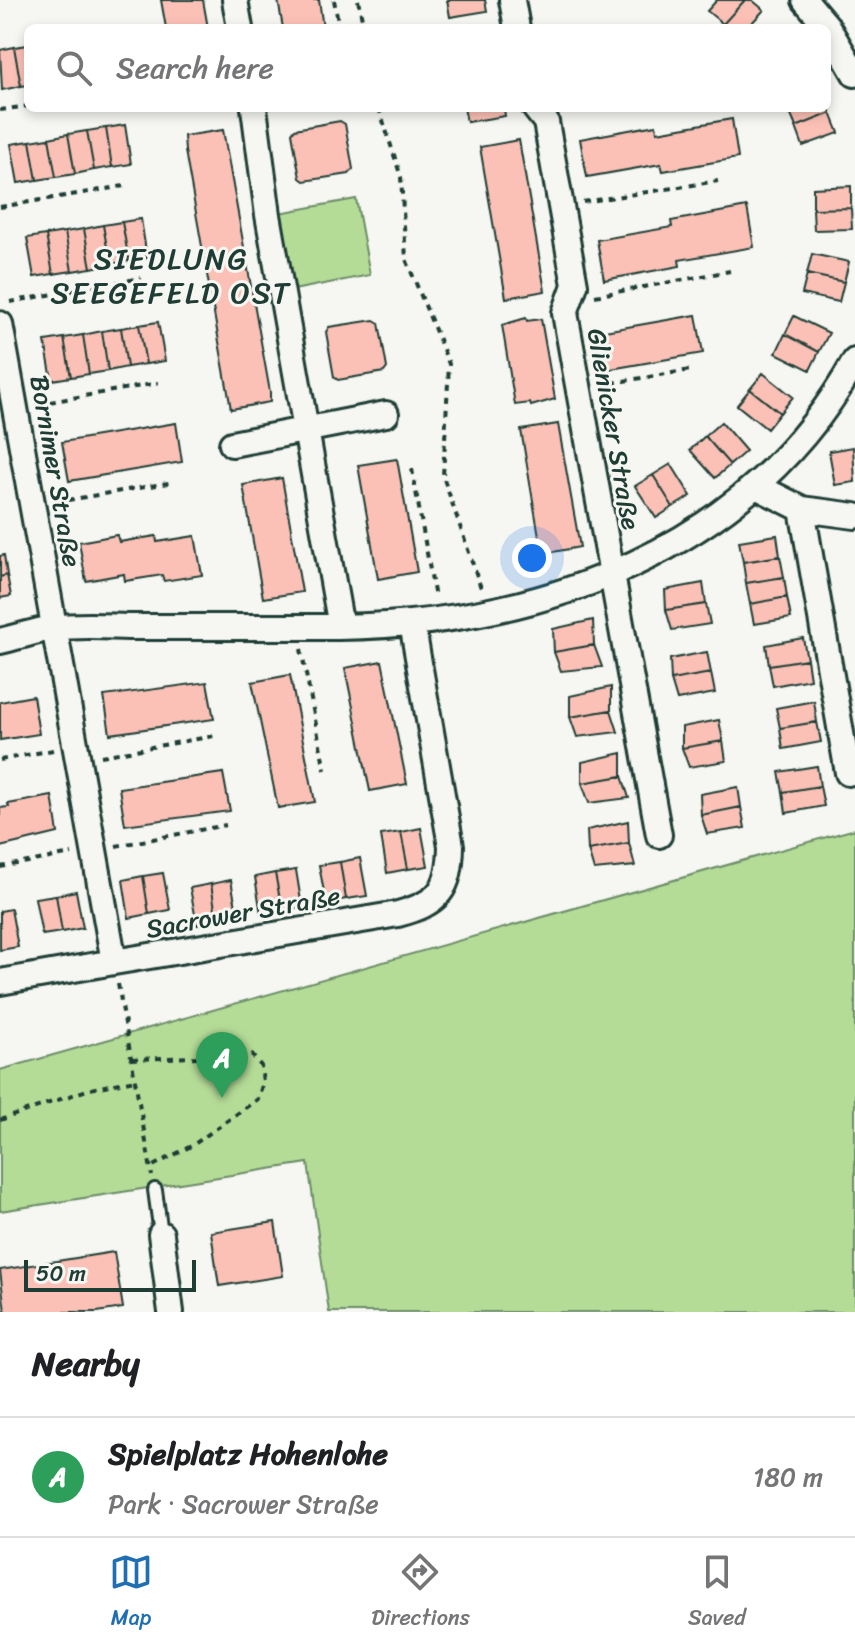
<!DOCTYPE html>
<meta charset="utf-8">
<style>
:root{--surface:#fff;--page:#f2f2f2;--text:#202124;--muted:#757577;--line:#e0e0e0;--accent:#1f6fb2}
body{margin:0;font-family:Sriracha,sans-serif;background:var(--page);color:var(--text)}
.scale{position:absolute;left:24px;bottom:20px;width:172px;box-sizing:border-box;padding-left:8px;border:4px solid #1f3d34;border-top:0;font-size:22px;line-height:28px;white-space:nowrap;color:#1f3d34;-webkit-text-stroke:6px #f6f6f2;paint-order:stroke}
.you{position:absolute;left:532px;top:558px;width:28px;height:28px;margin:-20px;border:6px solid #fff;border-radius:50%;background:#1a73e8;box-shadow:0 0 0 12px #1a73e833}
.badge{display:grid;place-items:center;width:52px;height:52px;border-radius:50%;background:var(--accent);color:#fff;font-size:26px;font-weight:700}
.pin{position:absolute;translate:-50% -66px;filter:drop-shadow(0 2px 4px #0008)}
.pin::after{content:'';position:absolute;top:42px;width:28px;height:24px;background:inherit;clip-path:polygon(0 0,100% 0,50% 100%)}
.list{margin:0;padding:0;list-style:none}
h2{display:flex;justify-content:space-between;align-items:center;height:104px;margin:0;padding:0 32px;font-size:34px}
h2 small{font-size:26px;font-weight:400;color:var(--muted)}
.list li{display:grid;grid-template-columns:52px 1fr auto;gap:24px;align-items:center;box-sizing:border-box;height:120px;padding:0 32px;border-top:2px solid var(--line)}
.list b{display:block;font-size:30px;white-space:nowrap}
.list p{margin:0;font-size:26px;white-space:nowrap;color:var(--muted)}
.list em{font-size:26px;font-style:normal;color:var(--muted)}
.icon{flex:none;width:44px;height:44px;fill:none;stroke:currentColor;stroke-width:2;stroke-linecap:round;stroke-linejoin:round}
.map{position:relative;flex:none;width:855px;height:1312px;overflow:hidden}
.search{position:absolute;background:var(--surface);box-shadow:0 4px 12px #0003;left:24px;right:24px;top:24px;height:88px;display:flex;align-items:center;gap:20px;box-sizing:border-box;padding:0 28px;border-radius:12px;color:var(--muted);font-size:30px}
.sheet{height:224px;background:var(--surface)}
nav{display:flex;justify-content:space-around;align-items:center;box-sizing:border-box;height:112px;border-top:2px solid var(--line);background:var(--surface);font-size:22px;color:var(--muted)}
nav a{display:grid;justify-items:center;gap:4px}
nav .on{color:var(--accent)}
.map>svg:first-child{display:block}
.green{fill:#b5dc97;stroke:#6a8c66;stroke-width:2}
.building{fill:#fcc1b6;stroke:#1f3d34;stroke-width:2}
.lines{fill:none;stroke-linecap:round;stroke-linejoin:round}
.lane-casing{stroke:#1f3d34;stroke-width:18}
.street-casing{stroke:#1f3d34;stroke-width:30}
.path{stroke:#1f3d34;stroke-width:4;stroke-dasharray:6 6;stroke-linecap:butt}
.lane{stroke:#f6f6f2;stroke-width:12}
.street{stroke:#f6f6f2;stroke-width:24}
.labels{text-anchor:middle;stroke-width:6;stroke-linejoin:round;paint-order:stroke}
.street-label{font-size:26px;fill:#1f3d34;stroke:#f6f6f2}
.quarter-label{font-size:30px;letter-spacing:2px;fill:#1f3d34;stroke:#f6f6f2}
</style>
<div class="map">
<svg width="855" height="1312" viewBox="0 0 855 1312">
<rect width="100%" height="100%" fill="#f6f6f2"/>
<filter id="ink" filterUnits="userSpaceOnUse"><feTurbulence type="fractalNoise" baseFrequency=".0125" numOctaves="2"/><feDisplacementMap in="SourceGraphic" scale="16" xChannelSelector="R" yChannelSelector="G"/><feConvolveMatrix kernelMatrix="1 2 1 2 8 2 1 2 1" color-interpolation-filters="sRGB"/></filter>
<g filter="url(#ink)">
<path class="green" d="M 356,199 L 370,275 L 283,292 L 268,215 Z
M 855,829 L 855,1312 L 329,1312 L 308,1163 L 0,1211 L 0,1070 Z"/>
<path class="building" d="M 161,0 L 203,0 L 208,28 L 166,28 Z
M 278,0 L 319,0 L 323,28 L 283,28 Z
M 447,0 L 485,0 L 487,11 L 450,17 Z
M 717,0 L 745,0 L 723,24 L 707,11 Z
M 745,0 L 752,0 L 764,10 L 747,28 L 727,28 L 723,24 Z
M 28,45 L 28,85 L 21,86 L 14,47 Z
M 14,47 L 21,86 L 2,90 L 0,50 Z
M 827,103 L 831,113 L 796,127 L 788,108 L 827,108 Z
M 464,108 L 504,108 L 505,116 L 467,122 Z
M 831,113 L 839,133 L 803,146 L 796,127 Z
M 732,119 L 738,158 L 663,171 L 661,164 L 587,177 L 580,139 L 656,125 L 657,132 Z
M 340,121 L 345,124 L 353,169 L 349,174 L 304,181 L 300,178 L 292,133 L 295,129 Z
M 125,125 L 131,164 L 112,167 L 106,128 Z
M 106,128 L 112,167 L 94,170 L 87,131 Z
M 223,130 L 270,392 L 270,402 L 231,409 L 185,151 L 184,136 Z
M 87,131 L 94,170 L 75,174 L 68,134 Z
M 68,134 L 75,174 L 56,177 L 49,138 Z
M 49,138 L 56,177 L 37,180 L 30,141 Z
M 519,140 L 545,291 L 506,298 L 480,147 Z
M 30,141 L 37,180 L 18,183 L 11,144 Z
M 851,186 L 851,208 L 813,209 L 813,188 Z
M 747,207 L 754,247 L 679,260 L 680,266 L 604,280 L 597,240 L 672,227 L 671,221 Z
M 851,208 L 852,229 L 814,230 L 813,209 Z
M 141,219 L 147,258 L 129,261 L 122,222 Z
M 122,222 L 129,261 L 110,264 L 103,225 Z
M 103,225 L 110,264 L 91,268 L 84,229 Z
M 84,229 L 91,268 L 72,271 L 65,232 Z
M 65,232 L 72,271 L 53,274 L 46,235 Z
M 46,235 L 53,274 L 34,277 L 27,238 Z
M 812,254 L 849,262 L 844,282 L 807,274 Z
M 807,274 L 844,282 L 839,302 L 802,294 Z
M 696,315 L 703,353 L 599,371 L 593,333 Z
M 794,316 L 829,333 L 819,352 L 785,334 Z
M 526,318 L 527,321 L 541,319 L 555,399 L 531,406 L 530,403 L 515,405 L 502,325 Z
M 374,320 L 379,323 L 387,368 L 384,372 L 338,380 L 334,377 L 326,332 L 329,327 Z
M 158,322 L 165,361 L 146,364 L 139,325 Z
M 139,325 L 146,364 L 127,367 L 121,328 Z
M 121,328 L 127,367 L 108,371 L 102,331 Z
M 102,331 L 108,371 L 89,374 L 83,335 Z
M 785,334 L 819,352 L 810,370 L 776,353 Z
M 83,335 L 89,374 L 71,377 L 64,338 Z
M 64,338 L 71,377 L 52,380 L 45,341 Z
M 763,373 L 793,397 L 780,413 L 750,389 Z
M 750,389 L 780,413 L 767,429 L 737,405 Z
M 721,422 L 746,451 L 730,465 L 705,436 Z
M 176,423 L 182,462 L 69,481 L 62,442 Z
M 558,424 L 580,547 L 542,554 L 521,430 Z
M 705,436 L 730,465 L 715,478 L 690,450 Z
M 853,447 L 855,482 L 835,485 L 829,451 Z
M 397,459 L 417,572 L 378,579 L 358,465 Z
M 671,464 L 691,496 L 673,507 L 653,475 Z
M 653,475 L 673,507 L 656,518 L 635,486 Z
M 282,478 L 302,592 L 263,598 L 243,485 Z
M 117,535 L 119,542 L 156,536 L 157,542 L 195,536 L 202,575 L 164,581 L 162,575 L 125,581 L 124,574 L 86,581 L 79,542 Z
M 777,535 L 780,556 L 743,562 L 739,541 Z
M 4,555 L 7,575 L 0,577 L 0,556 Z
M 780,556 L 784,577 L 746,583 L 743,562 Z
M 7,575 L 11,596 L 0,598 L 0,577 Z
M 784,577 L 787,597 L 750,604 L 746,583 Z
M 703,583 L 706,604 L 666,610 L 665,590 Z
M 787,597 L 791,618 L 754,624 L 750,604 Z
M 706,604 L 710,624 L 672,630 L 666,610 Z
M 593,620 L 594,645 L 554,652 L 553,629 Z
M 803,638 L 807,659 L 769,665 L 766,645 Z
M 594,645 L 602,667 L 561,671 L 554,652 Z
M 707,652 L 711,673 L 671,680 L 670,659 Z
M 807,659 L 810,679 L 773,686 L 769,665 Z
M 382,661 L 407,784 L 370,791 L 345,668 Z
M 711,673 L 715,693 L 677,700 L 671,680 Z
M 290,675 L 315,802 L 278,808 L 252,682 Z
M 207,682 L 214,719 L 110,734 L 104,696 Z
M 611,687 L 611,710 L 570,717 L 570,696 Z
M 33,696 L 39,734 L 0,740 L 0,702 Z
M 814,701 L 817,722 L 780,728 L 776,708 Z
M 611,710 L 618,732 L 577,737 L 570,717 Z
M 719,720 L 723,741 L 682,748 L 682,727 Z
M 817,722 L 821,742 L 783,749 L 780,728 Z
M 723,741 L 726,761 L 689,767 L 682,748 Z
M 622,753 L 622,776 L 582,783 L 582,762 Z
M 817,766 L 820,786 L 783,792 L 779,772 Z
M 223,773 L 230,811 L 125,825 L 119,788 Z
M 622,776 L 629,798 L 589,803 L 582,783 Z
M 820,786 L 824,806 L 786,813 L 783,792 Z
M 738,787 L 741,807 L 701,815 L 700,794 Z
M 52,796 L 58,833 L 0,847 L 0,808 L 9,807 L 8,804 Z
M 741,807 L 745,828 L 707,834 L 701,815 Z
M 628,821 L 629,843 L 588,850 L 587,830 Z
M 421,828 L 428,866 L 408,869 L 401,832 Z
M 401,832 L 408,869 L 387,873 L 381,835 Z
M 629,843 L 635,866 L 594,870 L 588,850 Z
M 360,858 L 367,896 L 346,899 L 340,862 Z
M 340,862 L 346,899 L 326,903 L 319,865 Z
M 296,870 L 302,907 L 282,910 L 275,873 Z
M 163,873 L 170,910 L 149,914 L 143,876 Z
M 275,873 L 282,910 L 261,914 L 255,877 Z
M 143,876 L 149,914 L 129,918 L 123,880 Z
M 231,880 L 238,918 L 217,921 L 211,884 Z
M 211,884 L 217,921 L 197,925 L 190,888 Z
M 76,891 L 83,928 L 62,932 L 56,895 Z
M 56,895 L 62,932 L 42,935 L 35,898 Z
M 11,909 L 18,947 L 0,950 L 0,911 Z
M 275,1222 L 283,1276 L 219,1286 L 211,1232 Z
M 114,1252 L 123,1308 L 97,1312 L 5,1312 L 0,1270 Z"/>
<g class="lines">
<g class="lane-casing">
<path id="lane" d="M 155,1190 L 161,1234"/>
</g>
<g class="street-casing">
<path id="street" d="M 235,0 L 240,28
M 512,0 L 517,28
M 805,0 L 827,26 L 855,74
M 254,108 L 268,215 L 341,627
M 535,108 L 546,122 L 575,285 L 565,313 L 659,835
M 0,324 L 114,962 L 398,914 C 439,903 450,890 451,846 L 412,623
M 232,444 L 386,414
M 756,486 L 802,509 L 855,516
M 802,509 L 848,773
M 0,641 C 18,637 35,631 53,628 C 80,624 111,627 138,627 C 204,627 271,627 338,627 C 544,624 751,549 855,361
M 0,982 L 114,962
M 161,1234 L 171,1312"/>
</g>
<path class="path" d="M 334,0 L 339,26
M 358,0 L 364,28
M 379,108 L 401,177 L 406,259 L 449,364 L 443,476 L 482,591
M 0,110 L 28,106
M 583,202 L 718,181
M 0,207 L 124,186
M 595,296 L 730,271
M 10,302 L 141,278
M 600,385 L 690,370
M 38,404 L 158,383
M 412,469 L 435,598
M 56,502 L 174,482
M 301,649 L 325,770
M 101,756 L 214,736
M 0,760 L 53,750
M 116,846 L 226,825
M 0,867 L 72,854
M 118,984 L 152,1176
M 132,1059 L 197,1057 L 240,1050 L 252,1055 L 261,1066 L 263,1082 L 258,1099 L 193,1145 L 151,1167
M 0,1120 L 90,1089 L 135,1080"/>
<use href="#lane" class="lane"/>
<use href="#street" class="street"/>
</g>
</g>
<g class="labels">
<g class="street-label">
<text transform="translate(614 429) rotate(80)" y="9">Glienicker Straße</text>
<text transform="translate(56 471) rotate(80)" y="9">Bornimer Straße</text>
<text transform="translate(243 912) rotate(-10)" y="9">Sacrower Straße</text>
</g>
<g class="quarter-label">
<text x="171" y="269">SIEDLUNG<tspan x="171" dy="34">SEEGEFELD OST</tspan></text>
</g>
</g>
</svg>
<div class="scale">50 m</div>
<div class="you"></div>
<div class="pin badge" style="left:222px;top:1098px;background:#2e9e5b">A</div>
<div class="search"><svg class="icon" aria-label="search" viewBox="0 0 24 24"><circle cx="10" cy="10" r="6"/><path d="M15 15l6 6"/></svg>Search here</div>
</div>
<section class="sheet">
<h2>Nearby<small></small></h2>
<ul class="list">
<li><span class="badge" style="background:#2e9e5b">A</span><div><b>Spielplatz Hohenlohe</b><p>Park · Sacrower Straße</p></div><em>180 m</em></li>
</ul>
</section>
<nav>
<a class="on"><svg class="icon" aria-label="map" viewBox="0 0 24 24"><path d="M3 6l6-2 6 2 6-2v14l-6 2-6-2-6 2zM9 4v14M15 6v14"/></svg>Map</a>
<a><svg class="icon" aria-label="directions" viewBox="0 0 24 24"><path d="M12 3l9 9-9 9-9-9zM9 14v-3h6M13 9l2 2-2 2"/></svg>Directions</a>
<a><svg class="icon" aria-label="saved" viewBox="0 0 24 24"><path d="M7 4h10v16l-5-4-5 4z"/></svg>Saved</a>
</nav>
